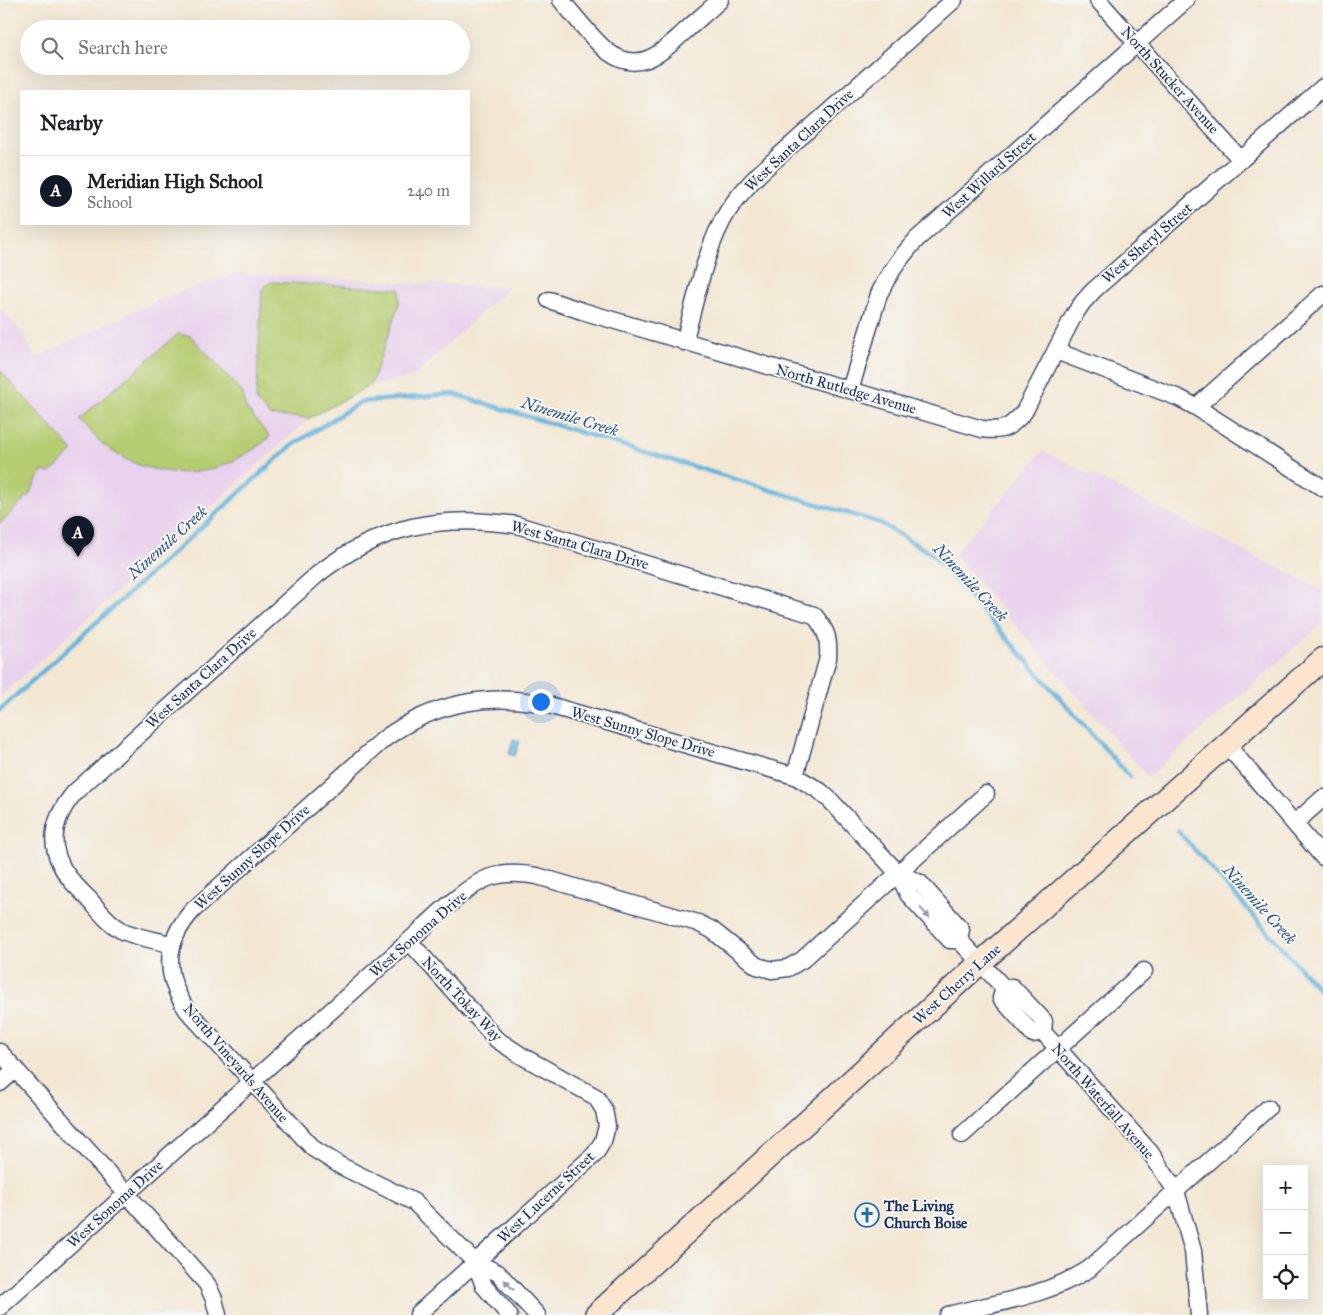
<!DOCTYPE html>
<meta charset="utf-8">
<style>
:root{--surface:#fff;--page:#f2f2f2;--text:#202124;--muted:#757577;--line:#e0e0e0;--accent:#111827}
body{margin:0;font-family:"IM FELL Great Primer",serif;background:var(--page);color:var(--text)}
.controls{position:absolute;right:15px;bottom:15px;display:grid;overflow:hidden;border-radius:0px;box-shadow:0 5px 20px #0002}
.controls button{width:45px;height:45px;display:grid;place-items:center;padding:0;border:0;border-bottom:1px solid var(--line);background:var(--surface);color:var(--text);font:25px sans-serif}
.you{position:absolute;left:540px;top:701px;width:18px;height:18px;margin:-12px;border:4px solid #fff;border-radius:50%;background:#1a73e8;box-shadow:0 0 0 8px #1a73e833}
.badge{display:grid;place-items:center;width:32px;height:32px;border-radius:50%;background:var(--accent);color:#fff;font-size:16px;font-weight:700}
.pin{position:absolute;translate:-50% -41px;filter:drop-shadow(0 1px 2px #0008)}
.pin::after{content:'';position:absolute;top:26px;width:18px;height:15px;background:inherit;clip-path:polygon(0 0,100% 0,50% 100%)}
.list{margin:0;padding:0;list-style:none}
h2{display:flex;justify-content:space-between;align-items:center;height:65px;margin:0;padding:0 20px;font-size:21px}
h2 small{font-size:16px;font-weight:400;color:var(--muted)}
.list li{display:grid;grid-template-columns:32px 1fr auto;gap:15px;align-items:center;box-sizing:border-box;height:70px;padding:0 20px;border-top:1px solid var(--line)}
.list b{display:block;font-size:19px;white-space:nowrap}
.list p{margin:0;font-size:16px;white-space:nowrap;color:var(--muted)}
.list em{font-size:16px;font-style:normal;color:var(--muted)}
.icon{flex:none;width:28px;height:28px;fill:none;stroke:currentColor;stroke-width:2;stroke-linecap:round;stroke-linejoin:round}
.map{position:relative;flex:none;width:1323px;height:1315px;overflow:hidden}
.search{position:absolute;background:var(--surface);box-shadow:0 5px 20px #0002;left:20px;top:20px;width:450px;height:55px;display:flex;align-items:center;gap:12px;box-sizing:border-box;padding:0 18px;border-radius:28px;color:var(--muted);font-size:19px}
.panel{position:absolute;background:var(--surface);box-shadow:0 5px 20px #0002;left:20px;top:90px;width:450px;height:135px;border-radius:0px}
.map>svg:first-child{display:block}
.built{fill:#e9d2ed}
.green{fill:#b5cc71;stroke:#687e68}
.water{fill:#62b2dc;stroke:#3e709d}
.lines{fill:none;stroke-linecap:round;stroke-linejoin:round}
.stream{stroke:#62b2dc;stroke-width:4.5}
.minor-casing{stroke:#3b4b70;stroke-width:19}
.secondary-casing{stroke:#3b4b70;stroke-width:25}
.minor{stroke:#fff;stroke-width:16}
.secondary{stroke:#fce5cf;stroke-width:22}
.oneway{fill:#8d97ae}
.labels{text-anchor:middle;stroke-width:4;stroke-linejoin:round;paint-order:stroke}
.street-label{font-size:15px;fill:#1b2f5e;stroke:#f6f6f2}
.poi-label{font-size:15px;font-weight:bold;fill:#1b2f5e;stroke:#f6f6f2;text-anchor:start}
.water-label{font-size:16px;font-style:italic;fill:#305684;stroke:#f6f6f2}
</style>
<div class="map">
<svg width="1323" height="1315" viewBox="0 0 1323 1315">
<rect width="100%" height="100%" fill="#f6f6f2"/>
<filter id="ink" filterUnits="userSpaceOnUse"><feTurbulence type="fractalNoise" baseFrequency=".02" numOctaves="2"/><feDisplacementMap in="SourceGraphic" scale="10" xChannelSelector="R" yChannelSelector="G"/><feConvolveMatrix kernelMatrix="1 2 1 2 8 2 1 2 1" color-interpolation-filters="sRGB"/></filter>
<filter id="wash" filterUnits="userSpaceOnUse"><feTurbulence type="fractalNoise" baseFrequency=".0096" numOctaves="4" result="noise"/><feDisplacementMap in="SourceGraphic" scale="20" xChannelSelector="R" yChannelSelector="G"/><feGaussianBlur stdDeviation="1.12" result="paint"/><feColorMatrix in="noise" values="0 0 0 0 0 0 0 0 0 0 0 0 0 0 0 0 0 1.4 0 .05"/><feComposite in="paint" operator="in"/></filter>
<g filter="url(#wash)">
<rect width="100%" height="100%" fill="#f3e7d3"/>
<path class="built" d="M 236,273 L 508,288 L 413,377 L 371,385 L 310,418 L 0,697 L 0,308 L 24,334 L 35,358 L 160,299 Z
M 1043,451 L 1323,590 L 1323,623 L 1148,777 L 954,555 Z"/>
<path class="green" d="M 270,282 L 400,289 L 399,304 L 371,385 L 310,418 L 270,416 L 256,401 L 262,289 Z
M 178,334 L 191,336 L 243,393 L 245,407 L 270,437 C 255,449 240,459 221,466 C 189,479 143,472 115,453 C 101,444 90,431 79,419 Z
M 0,370 L 73,451 L 50,473 L 42,471 L 28,496 L 0,524 Z"/>
<path class="water" d="M 513,739 L 520,741 L 515,756 L 509,754 Z"/>
<g class="lines">
<path class="stream" d="M 0,710 L 291,446 L 360,402 L 453,394 L 880,523 L 932,554 L 1130,777
M 1178,831 L 1323,994"/>
</g>
</g>
<g filter="url(#ink)">
<g class="lines">
<g class="minor-casing">
<path id="minor" d="M 561,0 C 574,15 592,39 607,51 C 638,75 660,54 683,33 C 695,22 708,11 720,0
M 1098,0 L 1241,160
M 549,300 L 582,311 L 982,429 C 1003,432 1010,428 1024,412 L 1074,315 L 1083,302 L 1094,290 L 1323,87
M 684,342 C 696,300 705,248 728,211 C 737,197 748,185 760,173 L 954,0
M 1056,351 L 1179,398 L 1196,407 L 1323,488
M 850,390 L 879,294 C 889,273 901,256 917,239 L 1186,0
M 1196,407 L 1323,294
M 1226,744 L 1323,857
M 1295,823 L 1323,798
M 959,940 L 1004,988
M 409,941 L 496,1039 L 522,1056 L 596,1097 L 604,1110 L 607,1126 L 603,1141 L 595,1154 L 418,1314
M 172,945 C 157,940 134,937 121,930 C 107,922 98,909 88,898 C 78,888 67,878 61,865 C 47,838 57,813 75,792 L 318,574 C 381,525 439,514 517,525 L 814,615 C 827,631 829,638 828,658 L 795,776
M 1012,987 L 1044,1021 L 1043,1032 L 1033,1034 L 1001,998 L 1004,988 Z
M 1043,1032 L 1150,1152 L 1176,1191 L 1193,1251 L 1199,1315
M 0,1052 L 207,1284 L 214,1299 L 218,1315
M 0,1083 L 16,1069
M 962,1135 L 1144,971
M 475,1262 L 484,1286 L 509,1315
M 0,1307 L 409,941 C 428,924 467,884 491,877 C 506,872 521,873 537,876 L 698,923 L 712,930 L 757,966 L 772,970 L 788,968 L 802,960 L 986,794
M 537,1315 L 498,1273 L 475,1262 L 414,1202 L 341,1166 L 314,1149 L 187,1010 C 163,974 164,942 193,910 L 384,739 C 434,702 492,691 552,706 L 795,776 L 820,791 L 831,801 L 898,873 L 908,894 L 950,940 L 959,940 L 961,929 L 920,883 L 898,873
M 948,1315 C 995,1303 1047,1296 1089,1269 L 1268,1108"/>
</g>
<g class="secondary-casing">
<path id="secondary" d="M 596,1315 L 980,963 L 1323,659"/>
</g>
<use href="#minor" class="minor"/>
<use href="#secondary" class="secondary"/>
</g>
<defs><path id="oneway-solid" d="M-6-.8H1V-3.2L6.5 0L1 3.2V.8H-6Z" transform="scale(1.25)"/></defs>
<g class="oneway">
<use href="#oneway-solid" transform="translate(925 913) rotate(48)"/>
<use href="#oneway-solid" transform="translate(509 1285) rotate(-133)"/>
</g>
</g>
<defs>
<g id="church-ring" transform="scale(1.25)"><circle r="9.5" fill="#f6f6f2" stroke="#1f6fb2" stroke-width="1.5"/><path d="M-1.2-6h2.4v3.5h3.3v2.4h-3.3V6h-2.4V-.1h-3.3v-2.4h3.3Z" fill="#1f6fb2"/></g>
</defs>
<g fill-rule="evenodd">
<use href="#church-ring" x="867" y="1215"/>
</g>
<g class="labels">
<g class="street-label">
<text transform="translate(1170 80) rotate(48)" y="5">North Stucker Avenue</text>
<text transform="translate(799 140) rotate(-43)" y="5">West Santa Clara Drive</text>
<text transform="translate(989 175) rotate(-42)" y="5">West Willard Street</text>
<text transform="translate(1147 243) rotate(-41)" y="5">West Sheryl Street</text>
<text transform="translate(846 389) rotate(16)" y="5">North Rutledge Avenue</text>
<text transform="translate(580 545) rotate(16)" y="5">West Santa Clara Drive</text>
<text transform="translate(201 678) rotate(-42)" y="5">West Santa Clara Drive</text>
<text transform="translate(643 732) rotate(16)" y="5">West Sunny Slope Drive</text>
<text transform="translate(252 857) rotate(-42)" y="5">West Sunny Slope Drive</text>
<text transform="translate(418 934) rotate(-41)" y="5">West Sonoma Drive</text>
<text transform="translate(957 984) rotate(-42)" y="5">West Cherry Lane</text>
<text transform="translate(462 999) rotate(47)" y="5">North Tokay Way</text>
<text transform="translate(236 1063) rotate(49)" y="5">North Vineyards Avenue</text>
<text transform="translate(1103 1101) rotate(49)" y="5">North Waterfall Avenue</text>
<text transform="translate(546 1197) rotate(-43)" y="5">West Lucerne Street</text>
<text transform="translate(115 1204) rotate(-42)" y="5">West Sonoma Drive</text>
</g>
<g class="poi-label">
<text x="884" y="1211">The Living<tspan x="884" dy="17">Church Boise</tspan></text>
</g>
<g class="water-label">
<text transform="translate(570 416) rotate(17)" y="6">Ninemile Creek</text>
<text transform="translate(167 542) rotate(-42)" y="6">Ninemile Creek</text>
<text transform="translate(971 582) rotate(47)" y="6">Ninemile Creek</text>
<text transform="translate(1260 904) rotate(48)" y="6">Ninemile Creek</text>
</g>
</g>
</svg>
<div class="controls">
<button>+</button>
<button>−</button>
<button><svg class="icon" aria-label="locate" viewBox="0 0 24 24"><circle cx="12" cy="12" r="6"/><path d="M12 2v4M12 18v4M2 12h4M18 12h4"/></svg></button>
</div>
<div class="you"></div>
<div class="pin badge" style="left:78px;top:557px">A</div>
<div class="search"><svg class="icon" aria-label="search" viewBox="0 0 24 24"><circle cx="10" cy="10" r="6"/><path d="M15 15l6 6"/></svg>Search here</div>
<section class="panel">
<h2>Nearby<small></small></h2>
<ul class="list">
<li><span class="badge">A</span><div><b>Meridian High School</b><p>School</p></div><em>240 m</em></li>
</ul>
</section>
</div>
